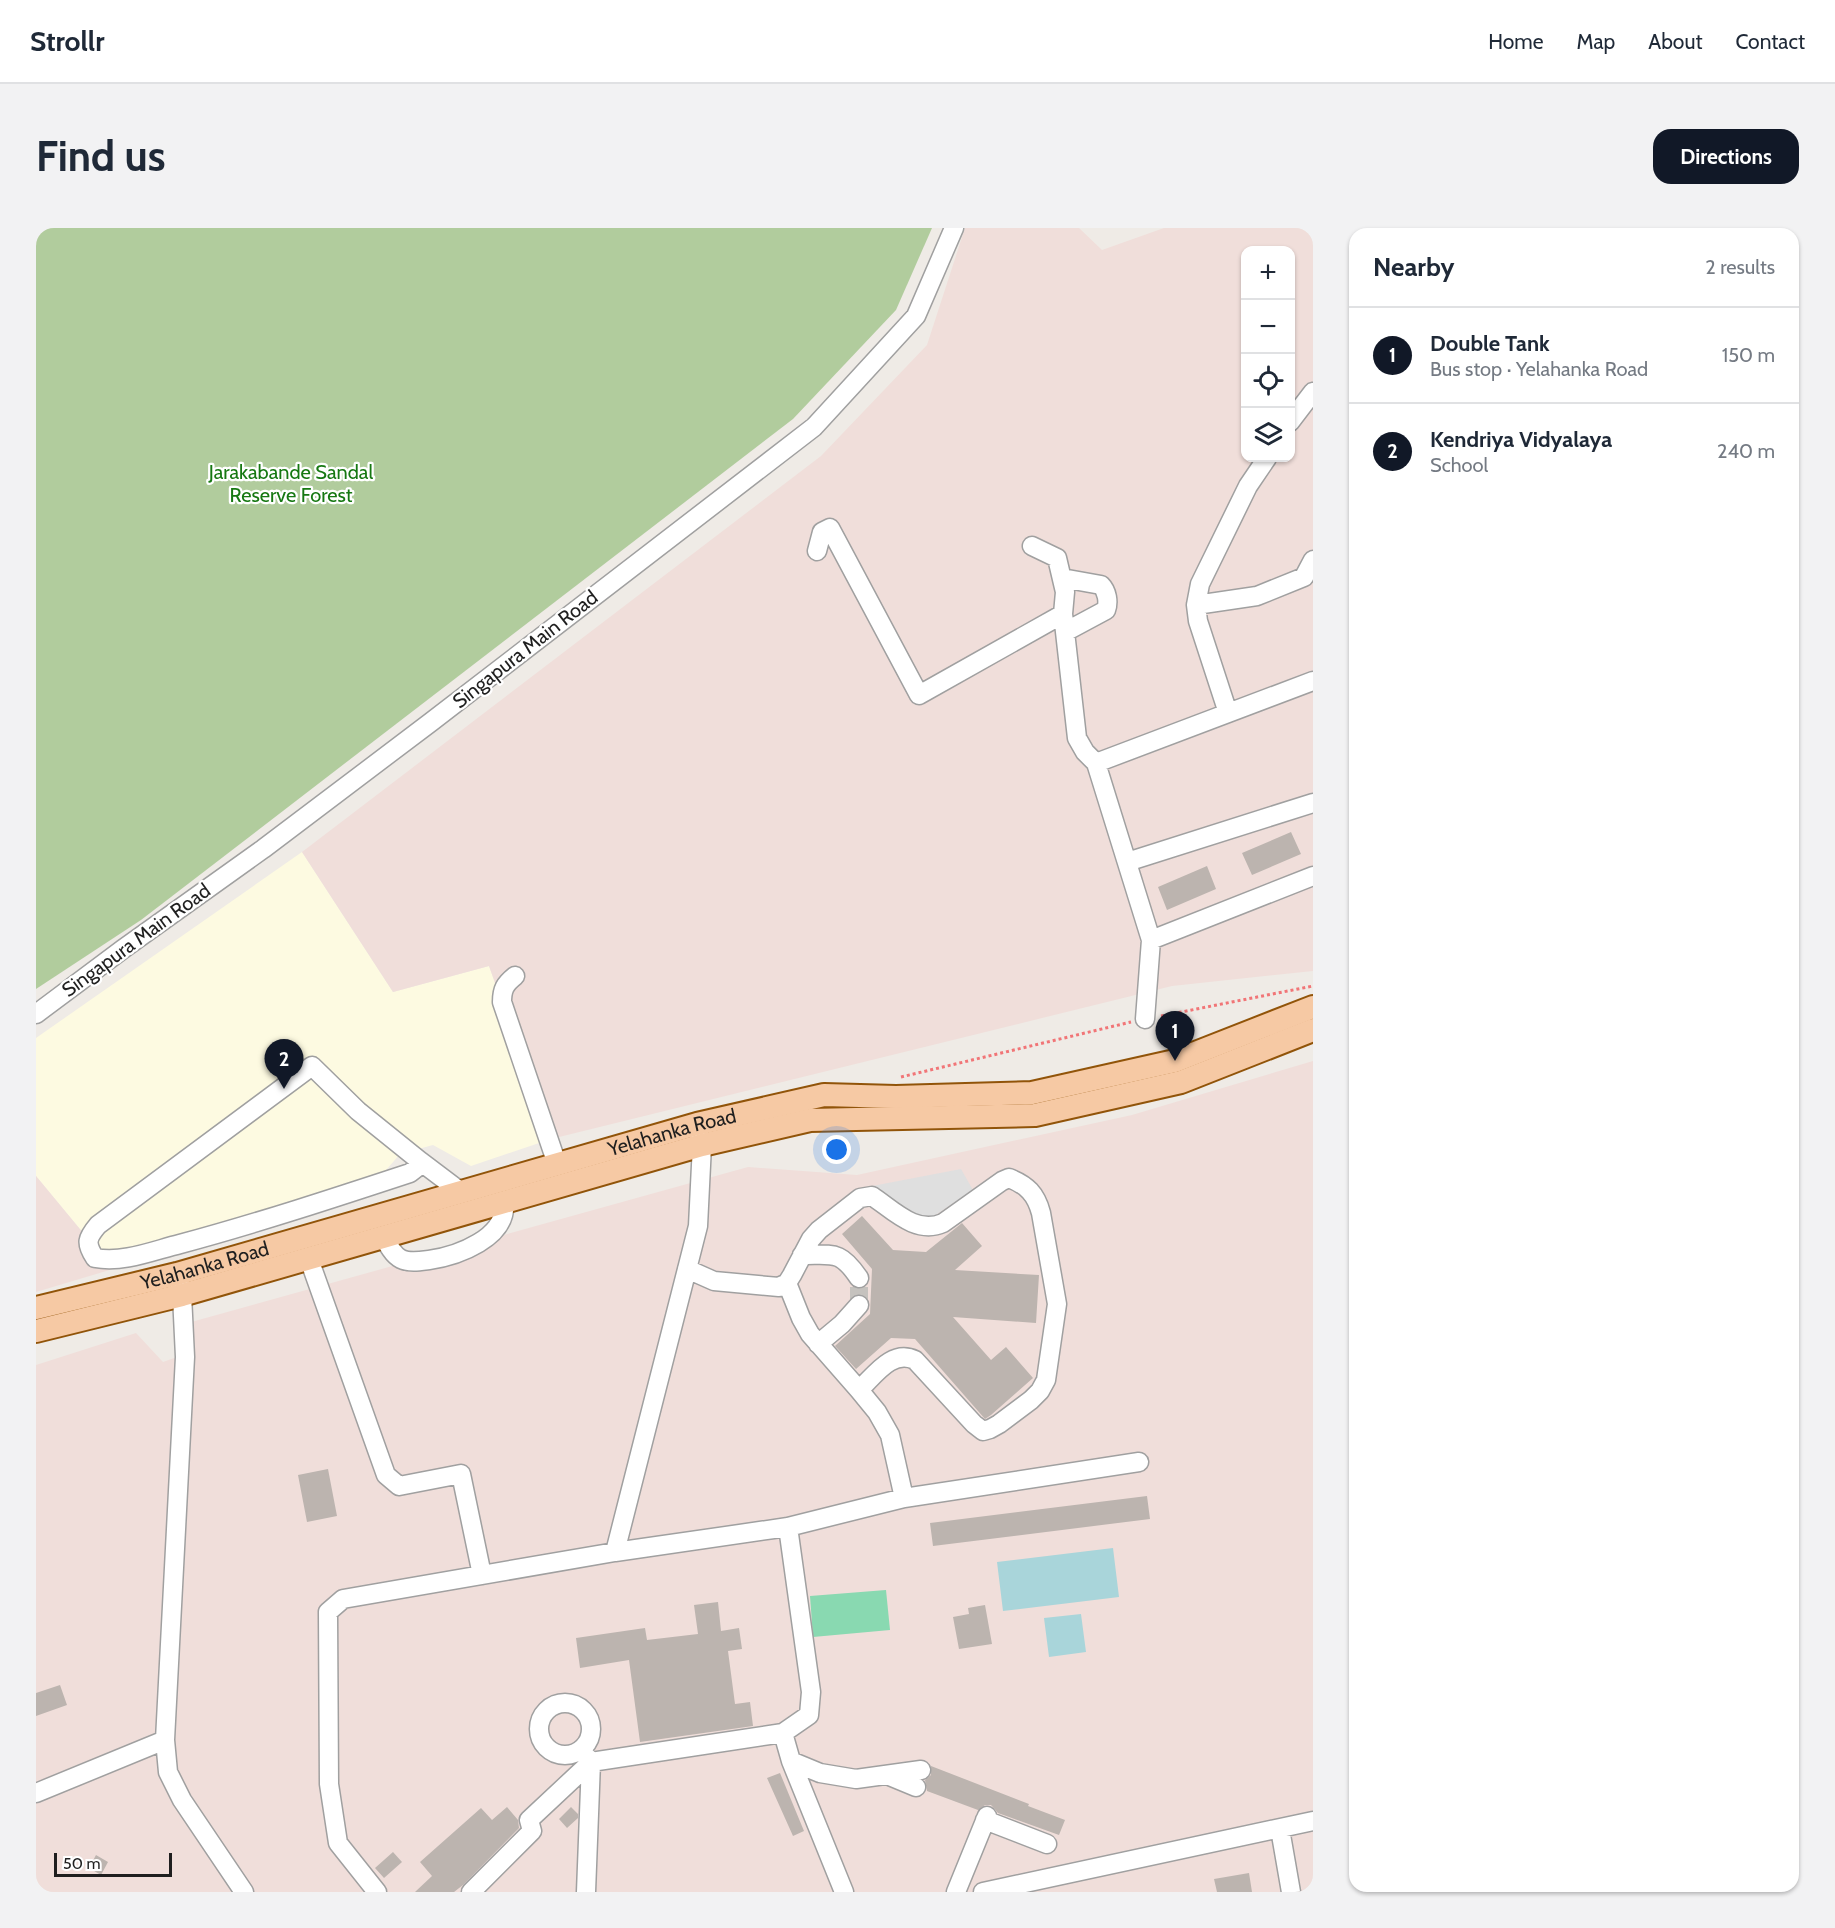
<!DOCTYPE html>
<meta charset="utf-8">
<style>
:root{--surface:#fff;--page:#f2f2f3;--text:#1f2937;--muted:#747a83;--line:#e0e1e3;--accent:#111827}
body{margin:0;font-family:Cabin,sans-serif;background:var(--page);color:var(--text)}
.controls{position:absolute;right:18px;top:18px;display:grid;overflow:hidden;border-radius:12px;box-shadow:0 2px 4px #0004}
.controls button{width:54px;height:54px;display:grid;place-items:center;padding:0;border:0;border-bottom:2px solid var(--line);background:var(--surface);color:var(--text);font:30px sans-serif}
.scale{position:absolute;left:18px;bottom:15px;width:118px;box-sizing:border-box;padding-left:6px;border:3px solid #1f1f1f;border-top:0;font-size:16px;line-height:21px;white-space:nowrap;color:#1f1f1f;-webkit-text-stroke:4px #fff;paint-order:stroke}
.you{position:absolute;left:801px;top:922px;width:21px;height:21px;margin:-15px;border:4px solid #fff;border-radius:50%;background:#1a73e8;box-shadow:0 0 0 9px #1a73e833}
.badge{display:grid;place-items:center;width:39px;height:39px;border-radius:50%;background:var(--accent);color:#fff;font-size:20px;font-weight:700}
.pin{position:absolute;translate:-50% -50px;filter:drop-shadow(0 2px 3px #0008)}
.pin::after{content:'';position:absolute;top:32px;width:21px;height:18px;background:inherit;clip-path:polygon(0 0,100% 0,50% 100%)}
.list{margin:0;padding:0;list-style:none}
h2{display:flex;justify-content:space-between;align-items:center;height:78px;margin:0;padding:0 24px;font-size:26px}
h2 small{font-size:20px;font-weight:400;color:var(--muted)}
.list li{display:grid;grid-template-columns:39px 1fr auto;gap:18px;align-items:center;box-sizing:border-box;height:96px;padding:0 24px;border-top:2px solid var(--line)}
.list b{display:block;font-size:22px;white-space:nowrap}
.list p{margin:0;font-size:20px;white-space:nowrap;color:var(--muted)}
.list em{font-size:20px;font-style:normal;color:var(--muted)}
.icon{flex:none;width:33px;height:33px;fill:none;stroke:currentColor;stroke-width:2;stroke-linecap:round;stroke-linejoin:round}
.map{position:relative;flex:none;width:1277px;height:1664px;overflow:hidden;border-radius:18px}
header{display:flex;align-items:center;gap:36px;box-sizing:border-box;height:84px;padding:0 30px;background:var(--surface);border-bottom:2px solid var(--line)}
header strong{font-size:28px}
nav{display:flex;gap:33px;margin-inline-start:auto;font-size:21px}
.intro{display:flex;align-items:center;justify-content:space-between;box-sizing:border-box;height:144px;padding:0 36px}
h1{margin:0;font-size:42px}
.button{padding:15px 27px;border-radius:18px;background:var(--accent);color:#fff;font-size:21px;font-weight:700}
main{display:flex;gap:36px;padding:0 36px}
aside{flex:1;background:var(--surface);border-radius:18px;box-shadow:0 2px 4px #0004}
.map>svg:first-child{display:block}
.education{fill:#fdfae1}
.military{fill:#f0deda;fill-rule:evenodd}
.forest{fill:#b1cc9d}
.pitch{fill:#89d9b1}
.parking{fill:#dfdfdf}
.water{fill:#a9d5da}
.building{fill:#bcb4af}
.lines{fill:none;stroke-linecap:round;stroke-linejoin:round}
.minor-tunnel{stroke:#c5c2be;stroke-width:18;stroke-dasharray:18 9;stroke-linecap:butt}
.minor-casing{stroke:#a0a0a0;stroke-width:21}
.major-casing{stroke:#915409;stroke-width:26}
.path{stroke:#f17577;stroke-width:3;stroke-dasharray:3 3;stroke-linecap:butt}
.minor{stroke:#fff;stroke-width:18}
.major{stroke:#f6c9a4;stroke-width:22}
.labels{text-anchor:middle;stroke-width:4.5;stroke-linejoin:round;paint-order:stroke}
.park-label{font-size:20px;fill:#167812;stroke:#fff}
.street-label{font-size:20px;fill:#1f1f1f;stroke:#fff}
</style>
<header>
<strong>Strollr</strong>
<nav><a>Home</a><a>Map</a><a>About</a><a>Contact</a></nav>
</header>
<div class="intro"><h1>Find us</h1><a class="button">Directions</a></div>
<main>
<div class="map">
<svg width="1277" height="1664" viewBox="0 0 1277 1664">
<rect width="100%" height="100%" fill="#efebe6"/>
<path class="education" d="M 266,624 L 357,764 L 453,738 L 515,911 L 435,938 L 397,917 L 364,926 L 324,972 L 77,1041 L 0,948 L 0,810 Z"/>
<path class="military" d="M 929,0 L 1043,0 L 1066,22 L 1128,0 L 1277,0 L 1277,743 L 1136,758 L 515,911 L 453,738 L 357,764 L 266,624 L 785,228 L 891,117 ZM 1210,22 L 1254,22 L 1254,230 L 1210,230 Z
M 1277,833 L 1277,1664 L 0,1664 L 0,1137 L 100,1105 L 127,1134 L 141,1129 L 141,1098 L 712,939 L 821,947 L 1096,887 Z
M 0,948 L 77,1041 L 0,1064 Z"/>
<path class="forest" d="M 0,0 L 896,0 L 860,82 L 757,191 L 105,692 L 0,761 Z"/>
<path class="pitch" d="M 850,1362 L 854,1402 L 777,1409 L 774,1368 Z"/>
<path class="parking" d="M 925,941 L 937,962 L 898,988 L 885,990 L 831,959 Z"/>
<path class="water" d="M 1077,1320 L 1083,1369 L 967,1383 L 961,1334 Z
M 1045,1386 L 1050,1424 L 1013,1429 L 1008,1390 Z"/>
<path class="building" d="M 1255,604 L 1265,626 L 1216,647 L 1206,625 Z
M 1171,638 L 1180,661 L 1131,682 L 1122,659 Z
M 826,988 L 857,1022 L 890,1024 L 926,995 L 946,1018 L 919,1042 L 1003,1047 L 1000,1095 L 917,1089 L 955,1132 L 970,1119 L 997,1150 L 955,1187 L 949,1191 L 879,1111 L 855,1110 L 820,1141 L 799,1118 L 834,1086 L 836,1041 L 806,1006 Z
M 292,1241 L 301,1288 L 271,1294 L 262,1247 Z
M 1111,1268 L 1114,1291 L 897,1318 L 894,1295 Z
M 682,1374 L 685,1403 L 703,1400 L 706,1421 L 692,1423 L 699,1476 L 714,1474 L 717,1498 L 604,1514 L 593,1432 L 544,1440 L 540,1410 L 609,1400 L 611,1412 L 662,1406 L 658,1377 Z
M 949,1377 L 956,1416 L 923,1421 L 917,1389 L 933,1386 L 932,1380 Z
M 24,1457 L 31,1477 L 0,1488 L 0,1465 Z
M 895,1538 L 993,1576 L 992,1578 L 1029,1592 L 1023,1607 L 962,1585 L 955,1577 L 949,1577 L 942,1582 L 891,1563 L 889,1552 L 895,1547 Z
M 744,1545 L 768,1603 L 757,1608 L 731,1550 Z
M 471,1579 L 482,1592 L 483,1600 L 427,1657 L 418,1664 L 379,1664 L 396,1648 L 384,1634 L 445,1580 L 456,1592 Z
M 535,1579 L 542,1586 L 542,1590 L 531,1600 L 523,1591 Z
M 357,1624 L 366,1634 L 348,1650 L 339,1640 Z
M 60,1627 L 72,1634 L 65,1647 L 53,1640 Z
M 1213,1645 L 1216,1664 L 1181,1664 L 1178,1651 Z"/>
<g class="lines">
<path class="minor-tunnel" d="M 823,1077 L 823,1050"/>
<g class="minor-casing">
<path id="minor" d="M 1254,194 L 1277,164
M 1231,230 L 1212,258 L 1164,356 L 1160,377 L 1221,368 L 1268,349 L 1277,332
M 996,318 L 1021,330 L 1029,364 L 1027,386
M 781,323 L 786,304 L 794,300 L 883,467 L 1027,386 L 1041,510 L 1049,524 L 1060,535 L 1115,712 L 1109,791
M 1026,350 L 1065,357 C 1071,363 1073,374 1070,382 L 1029,404
M 1160,377 L 1162,393 L 1192,485
M 1060,535 L 1277,453
M 1091,634 L 1277,575
M 1115,712 L 1277,648
M 479,748 C 469,756 466,761 466,774 L 521,936
M 0,786 L 87,721 L 227,621 L 395,494 L 778,199 L 880,88 L 918,0
M 276,838 L 322,883 L 384,933 L 383,938 L 374,945 C 298,970 222,995 144,1016 C 116,1023 88,1035 59,1030 C 49,1015 51,1010 62,997 Z
M 384,933 L 425,964
M 348,1009 C 352,1017 357,1027 365,1031 C 373,1035 385,1033 393,1032 C 421,1028 472,1010 468,974
M 766,1027 C 798,1027 804,1022 823,1050
M 273,1031 L 350,1247 L 363,1258 L 425,1246 L 446,1347
M 651,1041 L 678,1053 L 743,1059 L 751,1055 L 756,1047 L 775,1011 L 783,1002 L 824,970 L 836,968 C 857,982 880,1007 907,995 L 966,953 L 973,950 C 991,957 1000,966 1005,985 L 1021,1076 L 1010,1152 L 1004,1163 L 995,1172 L 963,1196 L 954,1201 L 947,1203 L 938,1196 L 879,1132 C 856,1121 839,1147 823,1162 L 841,1184 L 854,1207 L 868,1270
M 143,1054 L 146,1067 L 149,1129 L 129,1512 L 132,1544 L 146,1572 L 208,1664
M 751,1055 L 765,1090 L 774,1106 L 823,1162
M 782,1116 L 806,1096 L 823,1077
M 579,1324 L 662,998 L 666,917 L 663,906
M503 1501a26 26 0 1 1 52 0a26 26 0 1 1-52 0Z
M 747,1505 L 755,1533 L 808,1664
M 755,1533 L 784,1545 L 820,1551 L 885,1542
M 851,1547 L 880,1559
M 0,1565 L 129,1512
M 949,1592 L 1011,1616
M 1244,1601 L 1255,1664
M 341,1664 L 302,1615 L 293,1556 L 292,1384 L 307,1371 L 579,1324 L 752,1299 L 868,1270 L 1103,1234
M 435,1664 L 496,1603 L 493,1592 L 555,1534 L 747,1505 L 773,1487 L 775,1464 L 752,1299
M 550,1664 L 555,1534 L 552,1530
M 920,1664 L 951,1588
M 947,1664 L 1277,1593"/>
</g>
<g class="major-casing">
<g id="major">
<path id="s1" d="M 0,1080 L 141,1046 L 661,896 L 788,867 L 860,869 L 996,865 L 1139,833 L 1277,779"/>
<path d="M 0,1103 L 146,1067 L 666,917 L 774,892 L 999,887 L 1145,854 L 1277,802"/>
</g>
</g>
<path class="path" d="M 1125,788 L 1277,758
M 865,849 L 1095,794"/>
<use href="#minor" class="minor"/>
<use href="#major" class="major"/>
</g>
<g class="labels">
<g class="park-label">
<text x="255" y="251">Jarakabande Sandal<tspan x="255" dy="23">Reserve Forest</tspan></text>
</g>
<g class="street-label">
<text transform="translate(489 421) rotate(-38)" y="7">Singapura Main Road</text>
<text transform="translate(100 712) rotate(-36)" y="7">Singapura Main Road</text>
<text dy="7" stroke="none"><textPath href="#s1" startOffset="660">Yelahanka Road</textPath></text>
<text dy="7" stroke="none"><textPath href="#s1" startOffset="174">Yelahanka Road</textPath></text>
</g>
</g>
</svg>
<div class="controls">
<button>+</button>
<button>−</button>
<button><svg class="icon" aria-label="locate" viewBox="0 0 24 24"><circle cx="12" cy="12" r="6"/><path d="M12 2v4M12 18v4M2 12h4M18 12h4"/></svg></button>
<button><svg class="icon" aria-label="layers" viewBox="0 0 24 24"><path d="M12 4l9 5-9 5-9-5zM3 14l9 5 9-5"/></svg></button>
</div>
<div class="scale">50 m</div>
<div class="you"></div>
<div class="pin badge" style="left:1139px;top:833px">1</div>
<div class="pin badge" style="left:248px;top:861px">2</div>
</div>
<aside>
<h2>Nearby<small>2 results</small></h2>
<ul class="list">
<li><span class="badge">1</span><div><b>Double Tank</b><p>Bus stop · Yelahanka Road</p></div><em>150 m</em></li>
<li><span class="badge">2</span><div><b>Kendriya Vidyalaya</b><p>School</p></div><em>240 m</em></li>
</ul>
</aside>
</main>
